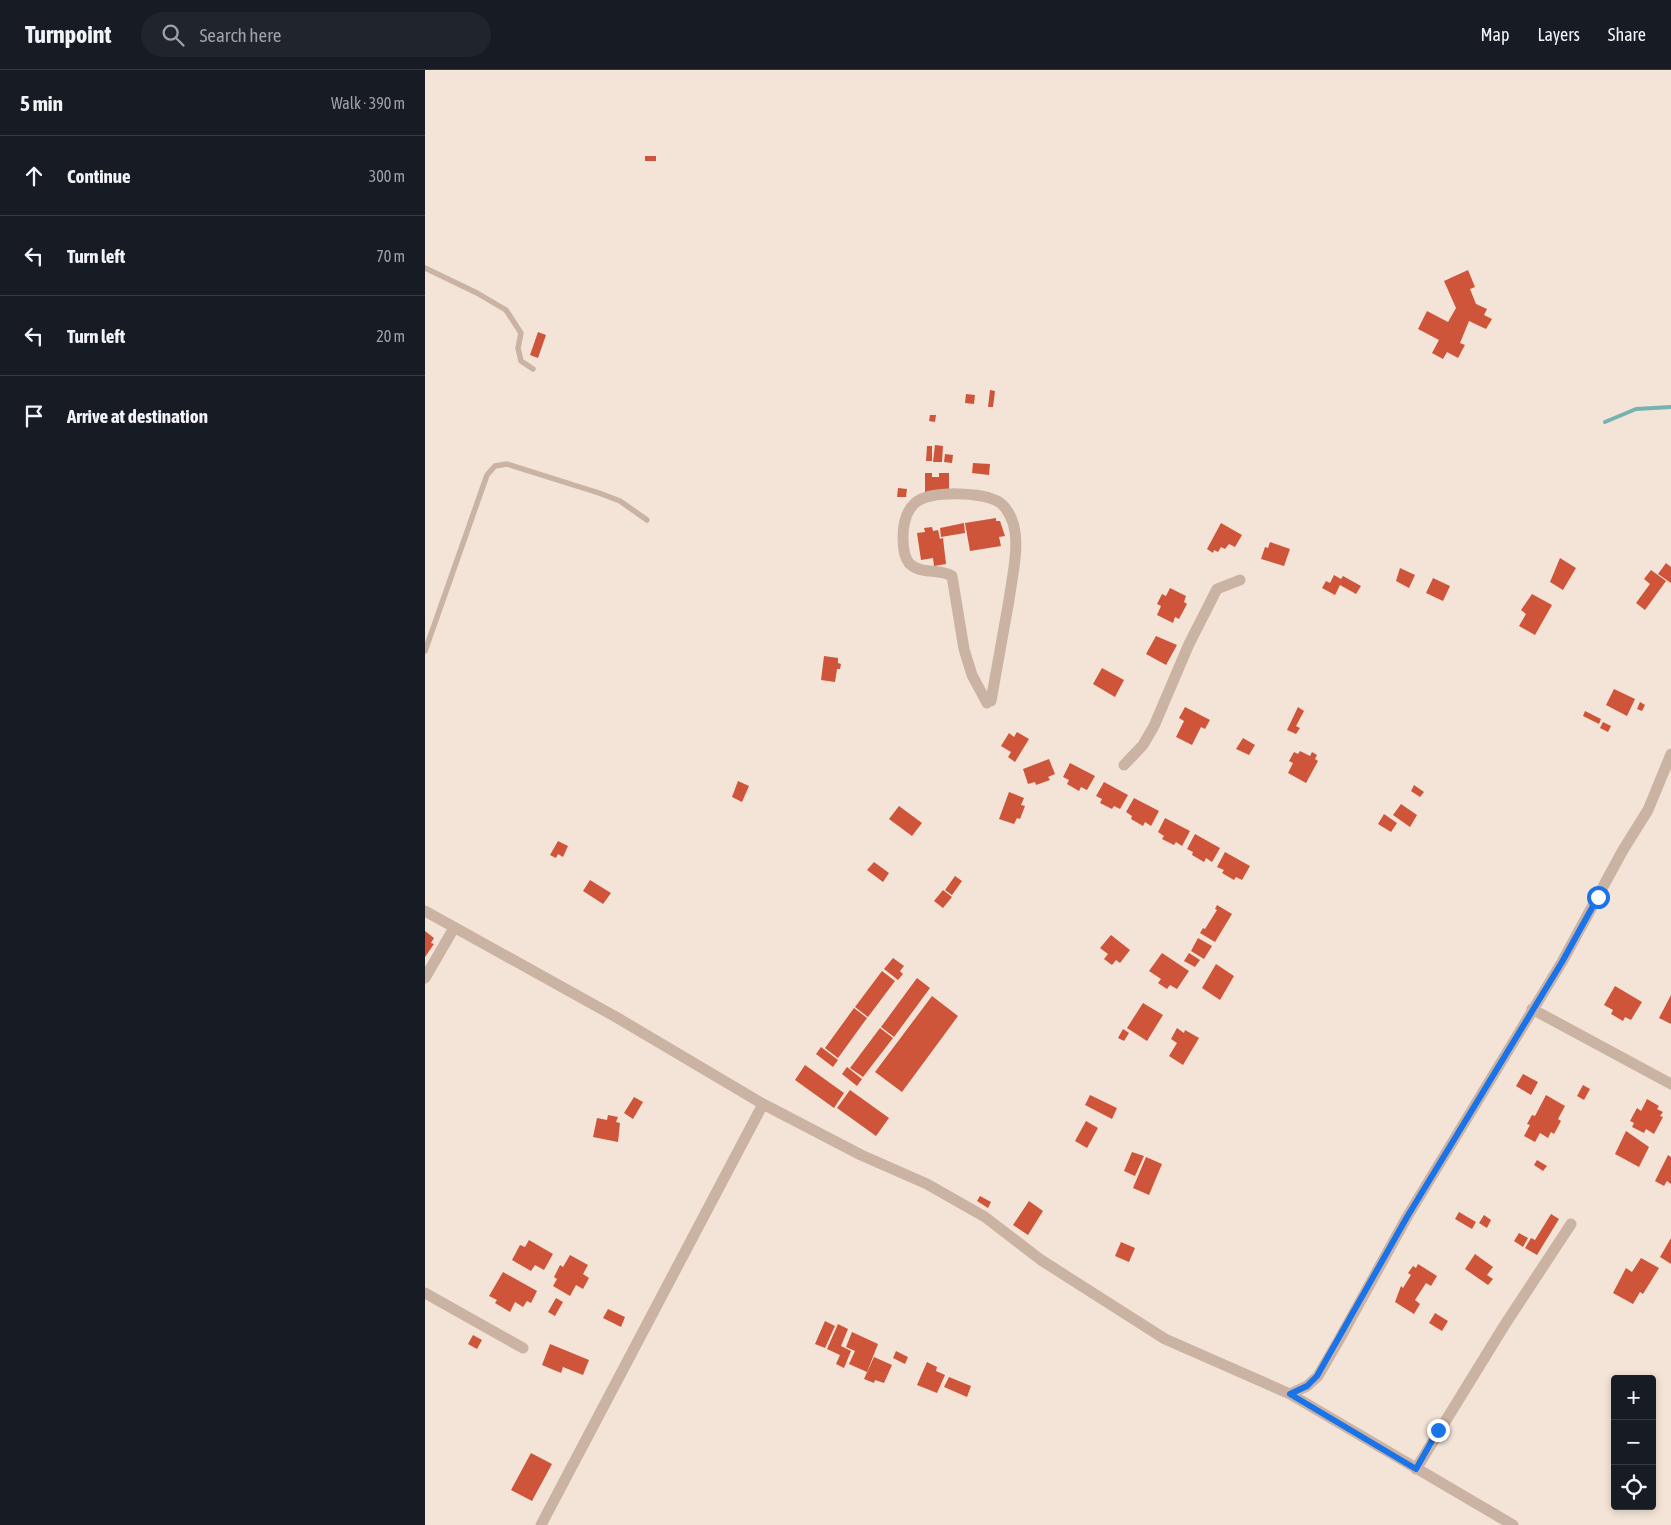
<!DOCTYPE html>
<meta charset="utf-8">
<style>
:root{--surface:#171b24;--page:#20242c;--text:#f1f3f6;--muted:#9ea1a6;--line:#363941}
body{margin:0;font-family:"Asap Condensed",sans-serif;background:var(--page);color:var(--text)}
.controls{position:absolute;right:15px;bottom:15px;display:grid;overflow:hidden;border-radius:5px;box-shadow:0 2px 8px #0003}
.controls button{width:45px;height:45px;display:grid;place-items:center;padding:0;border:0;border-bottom:1px solid var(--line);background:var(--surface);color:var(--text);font:25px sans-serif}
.stop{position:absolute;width:15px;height:15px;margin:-11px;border:4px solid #1a73e8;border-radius:50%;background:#fff}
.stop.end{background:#1a73e8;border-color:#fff;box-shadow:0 1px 5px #0008}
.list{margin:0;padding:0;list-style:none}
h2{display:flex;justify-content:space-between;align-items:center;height:65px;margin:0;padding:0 20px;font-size:21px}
h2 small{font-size:16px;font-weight:400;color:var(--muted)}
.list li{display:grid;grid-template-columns:32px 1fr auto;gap:15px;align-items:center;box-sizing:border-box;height:80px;padding:0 20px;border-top:1px solid var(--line)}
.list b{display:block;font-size:19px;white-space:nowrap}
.list em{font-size:16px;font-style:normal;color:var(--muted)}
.icon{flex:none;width:28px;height:28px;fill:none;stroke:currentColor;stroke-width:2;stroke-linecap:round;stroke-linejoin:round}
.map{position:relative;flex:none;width:1246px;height:1455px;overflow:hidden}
header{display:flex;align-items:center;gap:30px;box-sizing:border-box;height:70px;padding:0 25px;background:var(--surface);border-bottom:1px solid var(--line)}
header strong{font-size:24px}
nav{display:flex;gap:28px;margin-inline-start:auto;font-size:18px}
.search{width:350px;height:45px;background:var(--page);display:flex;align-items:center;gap:12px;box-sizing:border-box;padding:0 18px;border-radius:28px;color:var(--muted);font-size:19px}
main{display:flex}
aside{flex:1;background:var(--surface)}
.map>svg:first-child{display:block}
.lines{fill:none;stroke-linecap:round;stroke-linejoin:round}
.stream{stroke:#75b2b0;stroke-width:4}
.building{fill:#ce543a}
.lane{stroke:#cbb3a3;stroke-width:5.5}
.street{stroke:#cbb3a3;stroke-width:11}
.route{stroke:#1a73e8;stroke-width:6}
</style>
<header>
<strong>Turnpoint</strong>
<div class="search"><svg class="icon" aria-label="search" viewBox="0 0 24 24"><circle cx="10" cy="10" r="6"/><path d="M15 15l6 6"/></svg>Search here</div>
<nav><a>Map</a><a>Layers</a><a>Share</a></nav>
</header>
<main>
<aside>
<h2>5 min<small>Walk · 390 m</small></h2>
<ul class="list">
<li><svg class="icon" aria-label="ahead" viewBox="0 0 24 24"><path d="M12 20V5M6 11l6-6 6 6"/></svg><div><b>Continue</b></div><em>300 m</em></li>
<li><svg class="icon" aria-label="left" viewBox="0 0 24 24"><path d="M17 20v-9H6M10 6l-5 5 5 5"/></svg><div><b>Turn left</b></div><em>70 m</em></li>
<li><svg class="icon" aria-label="left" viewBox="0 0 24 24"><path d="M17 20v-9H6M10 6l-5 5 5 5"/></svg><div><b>Turn left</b></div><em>20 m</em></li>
<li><svg class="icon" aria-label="arrive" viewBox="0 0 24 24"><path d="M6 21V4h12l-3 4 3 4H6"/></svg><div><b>Arrive at destination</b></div></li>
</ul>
</aside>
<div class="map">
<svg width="1246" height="1455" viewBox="0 0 1246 1455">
<rect width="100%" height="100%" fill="#f3e4d7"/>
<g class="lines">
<path class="stream" d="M 1180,352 L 1211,339 L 1246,337"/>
</g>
<path class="building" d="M 220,86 L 231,86 L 231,91 L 220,91 Z
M 1043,200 L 1050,217 L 1045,219 L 1051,234 L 1062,239 L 1059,245 L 1067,249 L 1061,259 L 1044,251 L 1035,273 L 1040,275 L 1033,288 L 1022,282 L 1018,289 L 1007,283 L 1014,270 L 993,259 L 1002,241 L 1023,252 L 1031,238 L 1019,211 Z
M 113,262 L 121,265 L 113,288 L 105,285 Z
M 565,320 L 570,321 L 568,337 L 563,337 Z
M 541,324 L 550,325 L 549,334 L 540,333 Z
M 505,345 L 511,345 L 510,352 L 504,351 Z
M 510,375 L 518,376 L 517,392 L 508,392 Z
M 502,376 L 507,376 L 507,391 L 501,391 Z
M 520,384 L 528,385 L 527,393 L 519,392 Z
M 548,393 L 565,394 L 564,405 L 547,403 Z
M 500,403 L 507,403 L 507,407 L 514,407 L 514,403 L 524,403 L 524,422 L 500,422 Z
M 473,418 L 482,419 L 481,427 L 472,427 Z
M 571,448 L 571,451 L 575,451 L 580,466 L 574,467 L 576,476 L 545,481 L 540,453 Z
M 539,453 L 540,463 L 516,467 L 515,458 Z
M 796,453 L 817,465 L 810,477 L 804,474 L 800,479 L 796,477 L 793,482 L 789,480 L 788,483 L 782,479 Z
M 507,457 L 508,461 L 513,460 L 515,469 L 518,468 L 521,494 L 509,496 L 508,488 L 496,490 L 492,463 L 500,462 L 499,458 Z
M 845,472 L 865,479 L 859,496 L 836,489 L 840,477 L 843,478 Z
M 1135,488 L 1151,498 L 1138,520 L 1125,512 Z
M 1241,493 L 1246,497 L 1246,513 L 1233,504 Z
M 975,498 L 990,505 L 984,518 L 971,511 Z
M 1226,500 L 1241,511 L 1220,540 L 1211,533 L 1225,514 L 1219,509 Z
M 909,505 L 916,509 L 918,506 L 936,516 L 931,524 L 915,515 L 910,525 L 897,518 L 901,511 L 905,513 Z
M 1008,508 L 1025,516 L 1018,531 L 1001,523 Z
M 745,518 L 761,526 L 759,532 L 762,534 L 754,549 L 750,547 L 748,553 L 732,545 L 736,536 L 732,534 L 737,524 L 741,526 Z
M 1107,524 L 1127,535 L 1110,565 L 1094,556 L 1101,544 L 1096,540 Z
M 731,566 L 752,575 L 741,595 L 721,584 Z
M 399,586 L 413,588 L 413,593 L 416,594 L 415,599 L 412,599 L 410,612 L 396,610 Z
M 677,598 L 699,610 L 690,627 L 668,614 Z
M 1189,619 L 1210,629 L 1202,646 L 1181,635 Z
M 1215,632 L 1220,635 L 1217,641 L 1212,639 Z
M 760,637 L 785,650 L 780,659 L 776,657 L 767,675 L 751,667 L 759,651 L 754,648 Z
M 873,637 L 879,641 L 871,656 L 875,658 L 871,664 L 862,660 Z
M 1160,641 L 1176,649 L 1174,654 L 1158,646 Z
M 1178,652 L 1186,656 L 1183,662 L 1175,658 Z
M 592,662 L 604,669 L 590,692 L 583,687 L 586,682 L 576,676 L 584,663 L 589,667 Z
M 818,668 L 830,675 L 824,685 L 811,679 Z
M 875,681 L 885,686 L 887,682 L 892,685 L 890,689 L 893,691 L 881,713 L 863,703 L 868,693 L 864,691 L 869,682 L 873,684 Z
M 624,689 L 630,704 L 623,707 L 625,710 L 611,715 L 610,712 L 603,714 L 598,699 Z
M 645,693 L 670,706 L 662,720 L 656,717 L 654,721 L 642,714 L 644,710 L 638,707 Z
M 313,711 L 324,716 L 317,732 L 307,727 Z
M 679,712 L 703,725 L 695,739 L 689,736 L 687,739 L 675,733 L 677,729 L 671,726 Z
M 989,715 L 999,722 L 995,727 L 986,721 Z
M 584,722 L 599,728 L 596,735 L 600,736 L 595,749 L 592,748 L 589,754 L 574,749 Z
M 709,728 L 734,741 L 726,756 L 720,752 L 718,756 L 706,749 L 707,746 L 701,742 Z
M 976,734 L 992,745 L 985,757 L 968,745 Z
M 474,736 L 497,753 L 487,766 L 464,749 Z
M 959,744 L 972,753 L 966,762 L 953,754 Z
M 740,748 L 765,761 L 757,776 L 751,772 L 749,775 L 737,769 L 739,766 L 733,762 Z
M 770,764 L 795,778 L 787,792 L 781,788 L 779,792 L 767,785 L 768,782 L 762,779 Z
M 133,771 L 143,776 L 138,787 L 133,784 L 131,788 L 125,785 Z
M 800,782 L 825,796 L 817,810 L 811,807 L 809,810 L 797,803 L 799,800 L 792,797 Z
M 449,792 L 464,803 L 458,812 L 442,800 Z
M 530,806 L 537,811 L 527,825 L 520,820 Z
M 165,810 L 186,823 L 178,834 L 158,821 Z
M 518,820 L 527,827 L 518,838 L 509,831 Z
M 792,835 L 807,844 L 790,872 L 775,863 L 778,858 L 780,859 L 792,840 L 790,839 Z
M 0,861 L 9,868 L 6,873 L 9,874 L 0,887 Z
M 686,865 L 705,880 L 695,893 L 691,890 L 687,895 L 679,889 L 683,884 L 675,878 Z
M 773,868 L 787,876 L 779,889 L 766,881 Z
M 737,883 L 764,901 L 752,919 L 745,915 L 742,919 L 733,913 L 736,909 L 724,901 Z
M 764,883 L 775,890 L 770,897 L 759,891 Z
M 468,888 L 479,896 L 475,901 L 478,904 L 473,910 L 459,899 Z
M 791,894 L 809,906 L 795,930 L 777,918 Z
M 457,901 L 470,911 L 443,947 L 430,937 Z
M 492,908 L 505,918 L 469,967 L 456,957 Z
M 1190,916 L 1217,932 L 1206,950 L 1200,947 L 1198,951 L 1186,944 L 1188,940 L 1179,935 Z
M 1246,925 L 1246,954 L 1234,948 Z
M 507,926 L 533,946 L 477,1022 L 450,1002 Z
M 718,933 L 738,945 L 722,971 L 702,958 Z
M 429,938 L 442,948 L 413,988 L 400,978 Z
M 455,958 L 468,968 L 438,1007 L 425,998 Z
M 752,958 L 759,963 L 760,960 L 774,968 L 758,995 L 744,986 L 752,973 L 746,969 Z
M 698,959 L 704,963 L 699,971 L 693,968 Z
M 396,977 L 413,990 L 408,997 L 391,984 Z
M 380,995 L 419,1023 L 409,1038 L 370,1010 Z
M 422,997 L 437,1009 L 432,1016 L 417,1004 Z
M 1098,1004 L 1113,1012 L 1106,1025 L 1091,1016 Z
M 1158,1015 L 1165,1019 L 1159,1030 L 1152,1026 Z
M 425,1020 L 464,1048 L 451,1066 L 412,1038 Z
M 665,1025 L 692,1038 L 687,1049 L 660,1035 Z
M 1121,1025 L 1140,1036 L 1133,1049 L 1136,1051 L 1129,1064 L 1126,1062 L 1123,1068 L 1115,1063 L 1110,1072 L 1099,1066 L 1105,1055 L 1102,1054 L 1107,1045 L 1110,1046 Z
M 209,1027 L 218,1032 L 208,1049 L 199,1043 Z
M 1222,1029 L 1234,1036 L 1232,1039 L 1238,1042 L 1235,1046 L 1238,1047 L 1229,1064 L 1221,1059 L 1219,1063 L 1207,1057 L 1209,1053 L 1205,1051 L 1212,1038 L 1216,1041 Z
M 183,1045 L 193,1047 L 191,1052 L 195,1053 L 193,1072 L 168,1067 L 172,1048 L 182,1050 Z
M 661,1051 L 673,1058 L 662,1078 L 650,1071 Z
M 1201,1061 L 1224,1077 L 1214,1097 L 1190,1084 Z
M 707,1082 L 719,1086 L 710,1106 L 699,1101 Z
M 1243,1085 L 1246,1087 L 1246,1114 L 1242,1111 L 1239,1116 L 1230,1111 Z
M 721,1087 L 737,1094 L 724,1125 L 708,1118 Z
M 1112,1090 L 1122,1096 L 1118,1101 L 1109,1095 Z
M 555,1126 L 566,1132 L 563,1138 L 552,1131 Z
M 604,1131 L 618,1141 L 603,1165 L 588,1155 Z
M 1034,1142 L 1051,1152 L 1047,1159 L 1030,1149 Z
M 1126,1144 L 1134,1149 L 1112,1185 L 1100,1178 L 1106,1168 L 1110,1170 Z
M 1059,1145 L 1066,1150 L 1062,1158 L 1054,1153 Z
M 1094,1163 L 1103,1168 L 1098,1177 L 1089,1171 Z
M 1246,1168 L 1246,1194 L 1235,1187 Z
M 104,1170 L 128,1184 L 119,1200 L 110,1195 L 106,1201 L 87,1190 L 95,1175 L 100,1177 Z
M 696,1172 L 710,1178 L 704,1192 L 690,1186 Z
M 1050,1184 L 1068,1197 L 1062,1205 L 1068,1209 L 1063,1215 L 1040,1199 Z
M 145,1185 L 163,1195 L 158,1204 L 164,1208 L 158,1219 L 151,1215 L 145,1226 L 128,1216 L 132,1209 L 129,1207 L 135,1195 L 138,1197 Z
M 1216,1188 L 1234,1198 L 1218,1224 L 1215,1222 L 1208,1234 L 1188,1223 L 1201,1198 L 1207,1202 Z
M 993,1194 L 1012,1206 L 1006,1216 L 1001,1213 L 990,1230 L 995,1234 L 989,1244 L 970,1232 L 976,1216 L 978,1218 L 986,1205 L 983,1203 L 988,1196 L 991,1198 Z
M 78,1202 L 112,1221 L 106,1233 L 102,1231 L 98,1237 L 90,1232 L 85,1242 L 70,1233 L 72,1230 L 64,1226 Z
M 131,1228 L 138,1232 L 130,1246 L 123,1242 Z
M 183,1239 L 200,1247 L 196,1257 L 178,1248 Z
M 1010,1243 L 1023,1251 L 1017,1261 L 1004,1253 Z
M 400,1251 L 410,1256 L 400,1278 L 390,1274 Z
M 413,1254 L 423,1259 L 416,1276 L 426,1281 L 419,1298 L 411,1294 L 415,1285 L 402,1279 Z
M 427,1262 L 453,1274 L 442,1302 L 424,1294 L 430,1281 L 421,1277 Z
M 48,1265 L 57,1270 L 52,1279 L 43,1274 Z
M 125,1274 L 164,1290 L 158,1305 L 138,1297 L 136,1303 L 117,1295 Z
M 471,1281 L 483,1287 L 480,1294 L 468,1288 Z
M 449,1287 L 467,1295 L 459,1313 L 450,1310 L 449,1313 L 439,1309 Z
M 502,1292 L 512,1297 L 511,1301 L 520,1305 L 512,1323 L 492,1315 Z
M 524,1307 L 546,1316 L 542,1327 L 519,1317 Z
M 106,1383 L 127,1394 L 107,1431 L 86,1420 Z"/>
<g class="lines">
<path class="lane" d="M 0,198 L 52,223 L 81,240 L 96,263 L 93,278 L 96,291 L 108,299
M 0,581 L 62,405 L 70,396 L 82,394 L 174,423 L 195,431 L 222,450"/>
<path class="street" d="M 562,633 L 547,605 L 539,579 L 527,506 C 514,498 495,505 484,493 C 479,487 478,475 478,468 C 478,455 480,442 490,433 C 506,420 558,422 574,432 C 583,438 589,452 590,462 C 593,483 587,508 584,530 C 578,563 572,597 566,631
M 699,695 L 718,675 L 729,656 L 764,574 L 792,519 L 815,510
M 0,841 L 191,947 L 338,1034 L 436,1085 L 502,1114 L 560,1147 L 616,1190 L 740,1269 L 865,1324 L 1088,1455
M 0,908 L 29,858
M 1107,939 L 1246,1014
M 0,1223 L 98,1278
M 865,1324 L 882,1316 L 893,1306 L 914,1270 L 982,1147 L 1137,892 L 1198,780 L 1223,740 L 1246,684
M 991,1399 L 1079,1256 L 1146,1154
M 116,1455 L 338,1034"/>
</g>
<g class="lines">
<path class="route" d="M 1013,1360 L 991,1399 L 865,1324 L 882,1316 L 892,1306 L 982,1147 L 1137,892 L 1173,827"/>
</g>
</svg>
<div class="controls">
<button>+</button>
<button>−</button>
<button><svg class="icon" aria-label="locate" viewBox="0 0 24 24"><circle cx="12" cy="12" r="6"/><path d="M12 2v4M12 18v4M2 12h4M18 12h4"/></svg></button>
</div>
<div class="stop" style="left:1173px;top:827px"></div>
<div class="stop end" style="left:1013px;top:1360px"></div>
</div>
</main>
